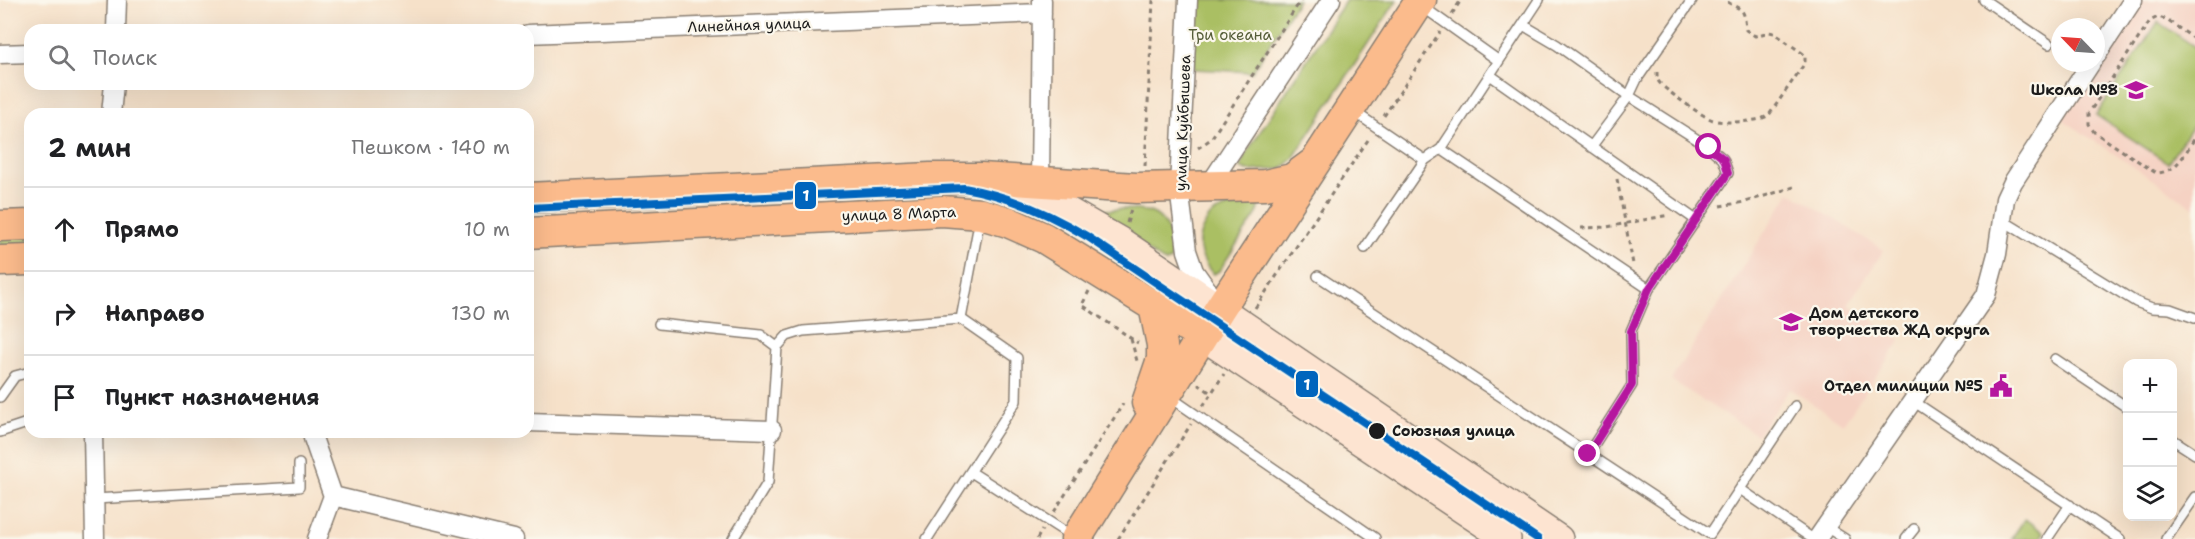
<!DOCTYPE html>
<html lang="ru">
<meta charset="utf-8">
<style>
:root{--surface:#fff;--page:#f6f6f6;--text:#202124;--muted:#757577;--line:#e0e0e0}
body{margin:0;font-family:"Shantell Sans",sans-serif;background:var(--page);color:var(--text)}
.controls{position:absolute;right:18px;bottom:18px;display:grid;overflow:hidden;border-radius:12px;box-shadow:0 6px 24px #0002}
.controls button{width:54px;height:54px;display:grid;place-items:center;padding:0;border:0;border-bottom:2px solid var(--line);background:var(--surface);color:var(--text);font:30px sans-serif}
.compass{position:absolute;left:2051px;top:18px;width:54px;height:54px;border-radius:50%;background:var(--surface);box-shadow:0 6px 24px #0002;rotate:295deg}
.stop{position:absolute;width:18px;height:18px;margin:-14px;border:4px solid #b5179e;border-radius:50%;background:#fff}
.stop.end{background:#b5179e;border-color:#fff;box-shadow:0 2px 6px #0008}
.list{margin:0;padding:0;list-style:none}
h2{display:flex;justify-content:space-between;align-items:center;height:78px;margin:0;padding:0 24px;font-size:26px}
h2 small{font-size:20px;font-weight:400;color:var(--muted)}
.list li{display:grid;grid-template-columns:39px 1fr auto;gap:18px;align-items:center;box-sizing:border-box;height:84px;padding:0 24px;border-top:2px solid var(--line)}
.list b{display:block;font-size:22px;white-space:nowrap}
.list em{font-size:20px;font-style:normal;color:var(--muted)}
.icon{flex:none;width:33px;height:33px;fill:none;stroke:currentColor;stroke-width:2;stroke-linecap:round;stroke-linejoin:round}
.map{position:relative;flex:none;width:2195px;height:539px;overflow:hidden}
.search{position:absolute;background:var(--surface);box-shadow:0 6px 24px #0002;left:24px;top:24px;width:510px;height:66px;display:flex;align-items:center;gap:15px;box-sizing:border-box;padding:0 21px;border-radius:18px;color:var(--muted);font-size:22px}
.panel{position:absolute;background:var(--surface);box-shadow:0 6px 24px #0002;left:24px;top:108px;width:510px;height:330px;border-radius:18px}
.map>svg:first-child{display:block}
.built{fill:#f5d2c3}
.green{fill:#aabf63;stroke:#636e40;stroke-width:1.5}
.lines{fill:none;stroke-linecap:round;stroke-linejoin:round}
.lane-casing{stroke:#897e72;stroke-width:12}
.street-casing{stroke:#897e72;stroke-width:21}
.secondary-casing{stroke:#897e72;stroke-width:30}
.primary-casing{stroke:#897e72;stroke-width:33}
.path{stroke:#897e72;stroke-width:3;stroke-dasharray:4.5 4.5;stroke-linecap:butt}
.lane{stroke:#fff;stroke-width:9}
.street{stroke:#fff;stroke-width:18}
.secondary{stroke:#fde4d1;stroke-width:27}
.primary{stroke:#fbbb8c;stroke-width:30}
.tram-1-casing{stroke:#fbf7ec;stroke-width:12}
.tram-1{stroke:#0065bd;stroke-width:8}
.route{stroke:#b5179e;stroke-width:8}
.stop-dot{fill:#1c1c1c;stroke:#fbf7ec;stroke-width:2}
.labels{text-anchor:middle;stroke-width:4.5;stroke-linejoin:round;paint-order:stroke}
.street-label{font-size:15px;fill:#1c1c1c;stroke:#fbf7ec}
.park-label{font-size:15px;fill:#555d38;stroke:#fbf7ec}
.poi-label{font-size:15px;font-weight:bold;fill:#1c1c1c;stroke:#fbf7ec;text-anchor:end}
.stop-label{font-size:15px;font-weight:bold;fill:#1c1c1c;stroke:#fbf7ec;text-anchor:start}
.line-badge{stroke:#fbf7ec;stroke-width:2}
.badge-label{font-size:16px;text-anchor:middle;font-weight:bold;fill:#fff}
</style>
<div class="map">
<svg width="2195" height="539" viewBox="0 0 2195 539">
<rect width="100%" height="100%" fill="#fbf7ec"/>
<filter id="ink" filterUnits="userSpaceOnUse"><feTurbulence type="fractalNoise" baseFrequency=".0167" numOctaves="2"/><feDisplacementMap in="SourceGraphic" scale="12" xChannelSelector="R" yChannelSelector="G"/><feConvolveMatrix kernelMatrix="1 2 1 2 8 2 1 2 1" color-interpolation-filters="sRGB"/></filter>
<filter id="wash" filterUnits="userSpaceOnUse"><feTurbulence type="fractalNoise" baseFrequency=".008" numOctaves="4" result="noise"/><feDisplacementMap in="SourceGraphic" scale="24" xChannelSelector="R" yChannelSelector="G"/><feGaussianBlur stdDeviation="1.35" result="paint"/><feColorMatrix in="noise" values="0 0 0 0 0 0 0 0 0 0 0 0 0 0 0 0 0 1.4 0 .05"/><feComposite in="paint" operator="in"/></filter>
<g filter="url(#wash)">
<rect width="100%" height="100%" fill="#f6e1c9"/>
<path class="built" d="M 2135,0 L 2195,0 L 2195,208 L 2059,117 Z
M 1790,192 L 1884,250 L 1848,304 L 1901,340 L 1843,424 L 1790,389 L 1757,435 L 1671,380 Z"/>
<path class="green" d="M 1196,0 L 1298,0 L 1252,72 L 1193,69 Z
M 1346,0 L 1397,0 L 1292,160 L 1281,169 L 1247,171 L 1240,168 L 1245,155 Z
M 2158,22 L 2195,47 L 2195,122 L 2168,163 L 2096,115 Z
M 1249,202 L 1258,205 L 1258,212 L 1219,271 L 1214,274 C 1206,269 1198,249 1199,240 C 1200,232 1207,218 1213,214 C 1223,207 1238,205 1249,202 Z
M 1125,209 C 1133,210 1142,210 1150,212 C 1169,219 1172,241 1171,259 L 1166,263 L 1088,211 Z
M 30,235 L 30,249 L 0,251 L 0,236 Z
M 2025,519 L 2044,533 L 2039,539 L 2011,539 Z"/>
</g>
<g filter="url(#ink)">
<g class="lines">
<g class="lane-casing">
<path id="lane" d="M 1539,0 L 1441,149 L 1649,289 L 1631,331 L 1632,385 L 1588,454
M 1984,0 L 2049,44
M 1423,7 L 1499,61
M 1523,25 L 1557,45 L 1629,96 L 1709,147 L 1723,159 L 1728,173 L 1696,220
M 1490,75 L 1696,220 L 1649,289
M 1353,111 L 1425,160
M 1591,147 L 1629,96 L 1637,79 L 1692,0
M 2002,220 L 2136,302 L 2152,308 L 2170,309 L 2195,318
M 1365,248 L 1425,160 L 1441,149
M 1318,276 L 1710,534 L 1795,406
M 659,324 L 761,335 L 777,347 L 787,336 L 803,331 L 961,319
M 2055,359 L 2128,408
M 0,397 L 15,376 L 30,372
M 1170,397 L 1375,538
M 1913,401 L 2120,539
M 0,432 L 30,422
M 2172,439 L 2195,454
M 971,472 L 1073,537
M 1740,489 L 1813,539
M 95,499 L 299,487 L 299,464
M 1826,527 L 1845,539
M 733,539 L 768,482 L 777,347
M 927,539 L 1016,401 L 1017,358 L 961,319 L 980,218
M 1906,539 L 1914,529
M 2047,539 L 2070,505
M 2166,539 L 2195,497"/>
</g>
<g class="street-casing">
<path id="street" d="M 1188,0 L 1179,188 L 1187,251 L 1194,271 L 1214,299
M 116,30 L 117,0
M 528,34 L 1042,13
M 0,54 L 30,53
M 2096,56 L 2133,0
M 111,114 L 114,84
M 1040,182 L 1042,0
M 1208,187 L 1331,0
M 528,422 L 772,430
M 93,432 L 95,539
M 312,432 L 313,438 L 333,496 L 514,539
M 317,539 L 333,496
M 1817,539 L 1986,295 L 1997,254 L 2005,199 L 2013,182 L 2091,63"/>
</g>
<g class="secondary-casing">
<path id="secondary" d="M 1002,185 L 1061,207 L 1120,241 L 1559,539
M 1202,336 L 1507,539"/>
</g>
<g class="primary-casing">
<path id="primary" d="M 528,198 L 930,178 L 981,178 L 1136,188 L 1265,185 L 1292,179 L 1315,162
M 0,226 L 30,225
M 528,233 L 942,211 L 981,214 L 1008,222 L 1044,238 L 1202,336
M 0,261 L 30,260
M 1147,403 L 1162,359 L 1162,345 L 1154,306
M 1076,539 L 1220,308 L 1421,0"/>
</g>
<path class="path" d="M 1452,14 L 1461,0
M 2195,39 L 2165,19 L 2158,17 L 2150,21 L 2089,113 L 2089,124 L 2094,132 L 2156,173 C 2177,173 2185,153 2195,138
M 1657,72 C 1657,76 1657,78 1659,82 C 1665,90 1703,117 1713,120 C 1724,124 1761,122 1769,115 L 1805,63 L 1805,55 L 1774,33 L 1769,32 L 1755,36 L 1746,30 C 1744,7 1744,12 1724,0
M 1384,116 L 1440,32
M 1198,148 L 1211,139 L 1301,0
M 1145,166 L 1153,0
M 1617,179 L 1633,264
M 1720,206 L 1745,202 L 1794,187
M 1127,223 L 1131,209
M 1581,228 L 1607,227 L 1669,215
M 1089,291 L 1082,305 L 1138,343
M 1255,308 L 1370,137
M 1131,339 L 1137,361
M 1198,384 L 1211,393
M 1203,406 L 1224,374
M 1054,512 L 1123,404
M 1037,539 L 1042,530
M 1118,539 L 1191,424"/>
<use href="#lane" class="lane"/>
<use href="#street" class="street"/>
<use href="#secondary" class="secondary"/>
<use href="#primary" class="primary"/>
<g class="tram-1-casing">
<path id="tram-1" d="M 528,208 L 964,188 C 1010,196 1049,213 1088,237 L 1538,539"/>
</g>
<use href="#tram-1" class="tram-1"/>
</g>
</g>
<g class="lines" filter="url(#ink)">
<path class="route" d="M 1588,454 L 1632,385 L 1631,331 L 1649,289 L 1728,173 L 1724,159 L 1709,147"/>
</g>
<defs>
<g id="school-bare" transform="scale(1.8)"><path d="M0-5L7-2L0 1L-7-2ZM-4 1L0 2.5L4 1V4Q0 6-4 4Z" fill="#b5179e" stroke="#fbf7ec" stroke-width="2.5" paint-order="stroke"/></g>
<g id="civic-bare" transform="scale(1.8)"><path d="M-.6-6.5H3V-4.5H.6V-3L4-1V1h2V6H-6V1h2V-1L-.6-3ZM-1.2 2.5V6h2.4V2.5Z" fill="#b5179e" stroke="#fbf7ec" stroke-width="2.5" paint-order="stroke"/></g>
</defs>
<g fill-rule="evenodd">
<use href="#school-bare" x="2136" y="90"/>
<use href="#school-bare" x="1791" y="322"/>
<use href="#civic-bare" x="2001" y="386"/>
</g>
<circle class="stop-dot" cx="1377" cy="431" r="9"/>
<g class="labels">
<g class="street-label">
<text transform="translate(749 25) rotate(-2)" y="5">Линейная улица</text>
<text transform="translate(1183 123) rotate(-88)" y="5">улица Куйбышева</text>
<text transform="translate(899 214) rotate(-2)" y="5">улица 8 Марта</text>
</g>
<g class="park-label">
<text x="1230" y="40">Три океана</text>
</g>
<g class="poi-label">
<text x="2118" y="95">Школа №8</text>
<text x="1809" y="318" text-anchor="start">Дом детского<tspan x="1809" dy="17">творчества ЖД округа</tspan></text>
<text x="1983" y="391">Отдел милиции №5</text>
</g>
<g class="stop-label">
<text x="1392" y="436">Союзная улица</text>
</g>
</g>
<g class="line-badge">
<rect x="794" y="181" width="23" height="29" rx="6" fill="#0065bd"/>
<rect x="1295" y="370" width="24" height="28" rx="6" fill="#0065bd"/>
</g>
<g class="badge-label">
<text x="806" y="201">1</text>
<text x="1307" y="390">1</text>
</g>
</svg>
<div class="controls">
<button>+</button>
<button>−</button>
<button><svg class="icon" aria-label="layers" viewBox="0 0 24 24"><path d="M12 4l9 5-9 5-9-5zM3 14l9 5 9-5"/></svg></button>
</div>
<svg class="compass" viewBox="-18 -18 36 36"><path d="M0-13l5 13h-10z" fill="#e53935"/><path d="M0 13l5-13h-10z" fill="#757577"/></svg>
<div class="stop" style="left:1709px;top:147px"></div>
<div class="stop end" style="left:1588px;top:454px"></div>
<div class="search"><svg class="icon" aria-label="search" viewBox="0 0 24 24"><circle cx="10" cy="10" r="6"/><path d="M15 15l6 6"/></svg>Поиск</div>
<section class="panel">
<h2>2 мин<small>Пешком · 140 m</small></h2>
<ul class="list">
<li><svg class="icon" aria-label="ahead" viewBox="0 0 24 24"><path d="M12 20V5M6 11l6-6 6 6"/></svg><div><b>Прямо</b></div><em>10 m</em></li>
<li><svg class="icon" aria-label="right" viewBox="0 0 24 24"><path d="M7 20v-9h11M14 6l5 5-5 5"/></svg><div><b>Направо</b></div><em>130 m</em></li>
<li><svg class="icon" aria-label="arrive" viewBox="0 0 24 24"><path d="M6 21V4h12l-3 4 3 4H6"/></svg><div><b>Пункт назначения</b></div></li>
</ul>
</section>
</div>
